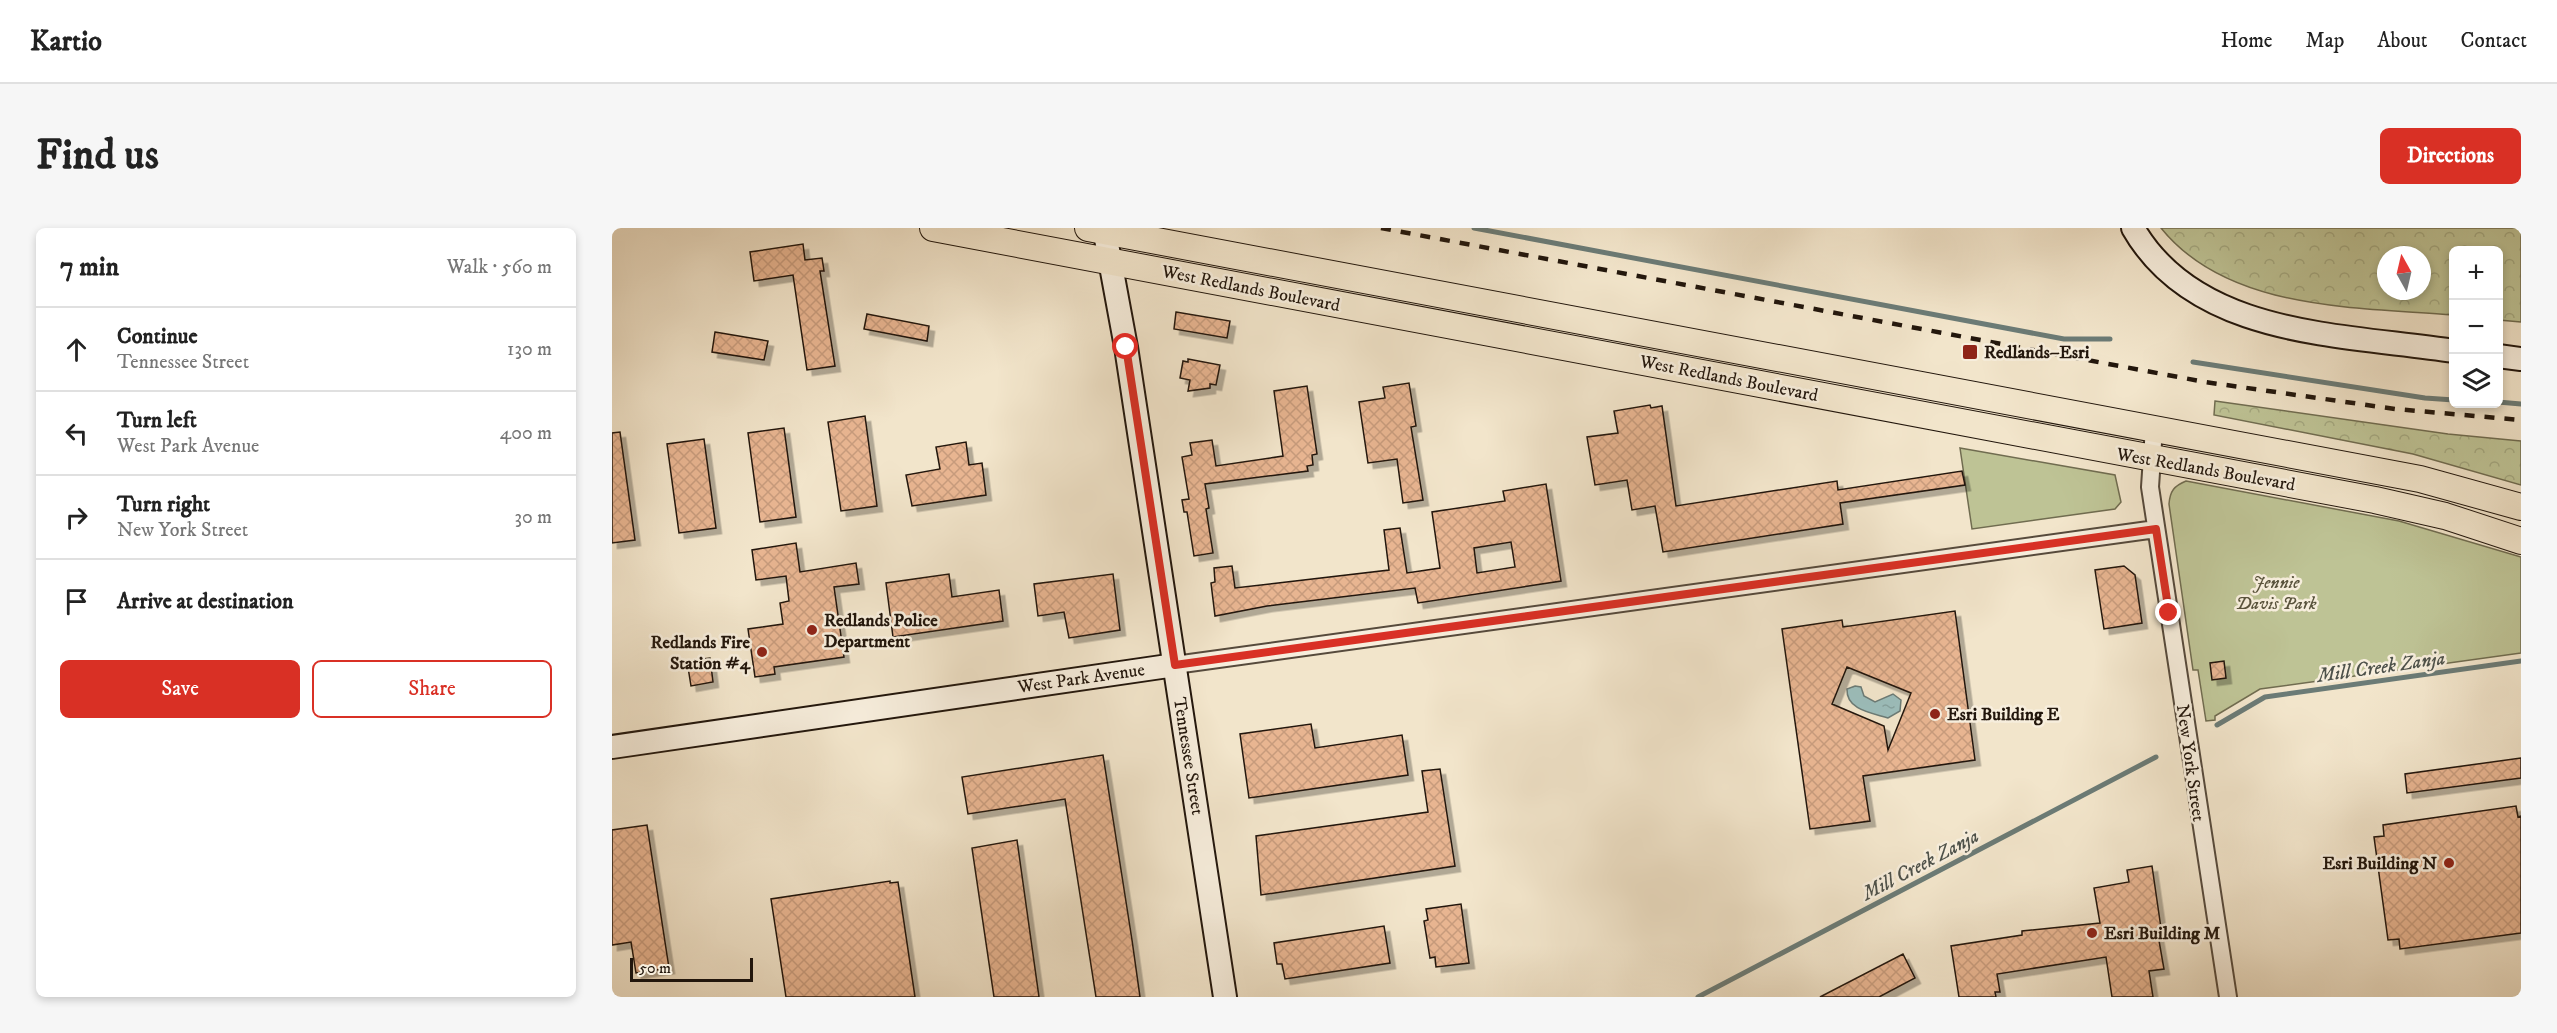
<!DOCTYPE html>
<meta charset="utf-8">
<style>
:root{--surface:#fff;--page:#f6f6f6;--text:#222;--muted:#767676;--line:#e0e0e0;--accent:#d93025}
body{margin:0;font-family:"IM FELL DW Pica",serif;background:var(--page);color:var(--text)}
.controls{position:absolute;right:18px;top:18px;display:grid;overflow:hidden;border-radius:9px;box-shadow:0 3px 9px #0003}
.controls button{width:54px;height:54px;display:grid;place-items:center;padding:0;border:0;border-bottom:2px solid var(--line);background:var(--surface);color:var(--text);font:30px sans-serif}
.compass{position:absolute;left:1765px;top:18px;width:54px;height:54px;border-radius:50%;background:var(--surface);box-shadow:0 3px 9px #0003;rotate:352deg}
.scale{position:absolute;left:18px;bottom:15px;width:123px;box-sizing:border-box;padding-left:6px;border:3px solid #22160c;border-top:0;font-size:16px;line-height:21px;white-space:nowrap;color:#22160c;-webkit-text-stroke:4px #f7eedd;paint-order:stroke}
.stop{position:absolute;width:18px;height:18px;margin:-14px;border:4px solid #d93025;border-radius:50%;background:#fff}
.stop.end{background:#d93025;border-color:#fff;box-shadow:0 2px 6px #0008}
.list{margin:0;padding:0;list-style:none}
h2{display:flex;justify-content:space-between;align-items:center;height:78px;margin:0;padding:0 24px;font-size:26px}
h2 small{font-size:20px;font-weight:400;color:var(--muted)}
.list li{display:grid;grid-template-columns:39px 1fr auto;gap:18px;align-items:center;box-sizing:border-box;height:84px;padding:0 24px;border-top:2px solid var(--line)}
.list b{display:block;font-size:22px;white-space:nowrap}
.list p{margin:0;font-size:20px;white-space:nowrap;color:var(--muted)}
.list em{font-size:20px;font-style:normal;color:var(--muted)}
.actions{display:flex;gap:12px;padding:18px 24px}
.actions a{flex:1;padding:14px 0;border:2px solid var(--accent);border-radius:9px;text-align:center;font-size:21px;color:var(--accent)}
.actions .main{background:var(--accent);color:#fff}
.icon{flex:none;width:33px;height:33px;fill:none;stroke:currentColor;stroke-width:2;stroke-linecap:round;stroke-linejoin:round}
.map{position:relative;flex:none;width:1909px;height:769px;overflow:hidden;border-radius:9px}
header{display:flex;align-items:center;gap:36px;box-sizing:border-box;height:84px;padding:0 30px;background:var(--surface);border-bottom:2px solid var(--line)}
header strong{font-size:28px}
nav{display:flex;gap:33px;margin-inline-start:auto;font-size:21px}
.intro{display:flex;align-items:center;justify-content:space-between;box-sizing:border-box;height:144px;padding:0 36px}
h1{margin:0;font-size:42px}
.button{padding:15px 27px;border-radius:9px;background:var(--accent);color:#fff;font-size:21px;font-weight:700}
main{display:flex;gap:36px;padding:0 36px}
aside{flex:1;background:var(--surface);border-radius:9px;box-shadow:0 3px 9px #0003}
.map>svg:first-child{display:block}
.forest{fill:url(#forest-crowns);stroke:#706c50;stroke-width:1.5;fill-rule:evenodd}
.park{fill:#bec395;stroke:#706c50;stroke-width:1.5}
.water{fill:url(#water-ripples);stroke:#6b7b76;stroke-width:1.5}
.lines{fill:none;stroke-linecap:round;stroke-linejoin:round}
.stream{stroke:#6b7b76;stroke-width:5}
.building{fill:url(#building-cross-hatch);stroke:#22160c;stroke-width:1.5;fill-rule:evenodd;filter:url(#shadow)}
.street-casing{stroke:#564a3c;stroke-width:20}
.secondary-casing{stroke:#22160c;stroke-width:26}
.primary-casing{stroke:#22160c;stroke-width:28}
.street{stroke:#f7eedd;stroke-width:16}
.secondary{stroke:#f7eedd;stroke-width:22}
.primary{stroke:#f2e5cb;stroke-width:26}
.rail{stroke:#22160c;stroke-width:4.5;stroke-dasharray:10 10;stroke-linecap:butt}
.route{stroke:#d93025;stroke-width:8}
.poi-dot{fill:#8f2418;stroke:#f7eedd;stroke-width:2}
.labels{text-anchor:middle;stroke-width:5;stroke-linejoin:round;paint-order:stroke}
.street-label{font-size:18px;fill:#22160c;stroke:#f7eedd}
.poi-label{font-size:18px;font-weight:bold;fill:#22160c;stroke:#f7eedd;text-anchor:start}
.park-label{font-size:18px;font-style:italic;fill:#59533c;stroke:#f7eedd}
.water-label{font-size:20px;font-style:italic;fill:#4d514a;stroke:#f7eedd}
</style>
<header>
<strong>Kartio</strong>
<nav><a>Home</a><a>Map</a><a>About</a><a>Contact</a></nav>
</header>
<div class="intro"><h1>Find us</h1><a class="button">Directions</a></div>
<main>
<aside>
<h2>7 min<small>Walk · 560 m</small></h2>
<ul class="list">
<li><svg class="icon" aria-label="ahead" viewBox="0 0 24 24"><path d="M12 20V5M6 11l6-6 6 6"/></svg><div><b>Continue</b><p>Tennessee Street</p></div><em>130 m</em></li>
<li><svg class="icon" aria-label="left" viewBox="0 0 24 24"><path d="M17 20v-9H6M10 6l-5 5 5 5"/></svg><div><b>Turn left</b><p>West Park Avenue</p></div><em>400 m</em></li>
<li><svg class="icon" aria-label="right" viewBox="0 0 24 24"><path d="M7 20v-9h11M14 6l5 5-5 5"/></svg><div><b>Turn right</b><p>New York Street</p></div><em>30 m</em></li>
<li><svg class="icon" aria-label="arrive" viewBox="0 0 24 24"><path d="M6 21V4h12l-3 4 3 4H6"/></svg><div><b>Arrive at destination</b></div></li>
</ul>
<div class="actions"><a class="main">Save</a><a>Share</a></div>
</aside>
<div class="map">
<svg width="1909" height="769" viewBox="0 0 1909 769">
<defs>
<pattern id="forest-crowns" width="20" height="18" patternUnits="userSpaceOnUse" patternTransform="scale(1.5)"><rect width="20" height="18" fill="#bec395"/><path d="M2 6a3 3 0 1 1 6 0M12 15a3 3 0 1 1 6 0" fill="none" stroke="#a3a77f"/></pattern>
<pattern id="water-ripples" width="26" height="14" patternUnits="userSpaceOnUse" patternTransform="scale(1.5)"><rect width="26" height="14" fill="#9cbebc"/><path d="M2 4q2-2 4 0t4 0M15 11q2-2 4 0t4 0" fill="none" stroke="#86a3a0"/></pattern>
<pattern id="building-cross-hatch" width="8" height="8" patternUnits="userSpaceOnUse" patternTransform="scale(1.5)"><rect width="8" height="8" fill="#e8b591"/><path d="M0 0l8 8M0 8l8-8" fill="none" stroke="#c79b7c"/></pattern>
<filter id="shadow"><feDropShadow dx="5.5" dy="5.5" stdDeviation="0" flood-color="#0004"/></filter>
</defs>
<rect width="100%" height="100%" fill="#f2e5cb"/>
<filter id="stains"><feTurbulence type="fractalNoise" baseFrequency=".00333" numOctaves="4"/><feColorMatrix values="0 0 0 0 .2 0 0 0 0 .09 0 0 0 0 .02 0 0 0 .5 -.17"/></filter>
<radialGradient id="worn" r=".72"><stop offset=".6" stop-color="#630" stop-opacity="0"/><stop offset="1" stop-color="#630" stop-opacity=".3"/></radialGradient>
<path class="forest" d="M 1549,0 L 1909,0 L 1909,94 L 1887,92 L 1886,22 L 1842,22 L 1841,87 C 1744,79 1616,83 1549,0 ZM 1774,27 L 1810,27 L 1810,63 L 1774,63 Z
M 1603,173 L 1836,206 L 1909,213 L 1909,257 L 1801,226 L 1602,187 Z"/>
<path class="park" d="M 1348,220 L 1503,247 L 1509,274 L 1503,281 L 1360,301 Z
M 1574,253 L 1787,293 L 1909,329 L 1909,425 L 1648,461 L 1603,488 L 1603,492 L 1594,493 L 1586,442 L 1581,442 L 1557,276 C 1558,263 1562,258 1574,253 Z"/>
<path class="water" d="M 1243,458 L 1249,459 L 1252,468 L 1263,474 L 1281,466 L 1289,472 L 1288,483 L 1276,490 C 1260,485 1234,482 1235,461 Z"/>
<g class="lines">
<path class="stream" d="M 862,0 L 1452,111 L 1498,111
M 1581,134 L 1813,170 L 1842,172
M 1886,174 L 1909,176
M 1605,497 L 1653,469 L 1909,433
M 1086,769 L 1544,529"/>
</g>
<path class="building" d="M 191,16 L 193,32 L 210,30 L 212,43 L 208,43 L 223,138 L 195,142 L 181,47 L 142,53 L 138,24 Z
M 564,84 L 618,93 L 615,110 L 562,101 Z
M 255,86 L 317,98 L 315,113 L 252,101 Z
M 103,104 L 156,113 L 152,132 L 100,124 Z
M 576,131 L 608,137 L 604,157 L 598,156 L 598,160 L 576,163 L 578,152 L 568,150 L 571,133 L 576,134 Z
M 797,155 L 804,198 L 799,199 L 811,272 L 791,275 L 785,231 L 756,235 L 747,174 L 773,170 L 771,159 Z
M 695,158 L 705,226 L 700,227 L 701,237 L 695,238 L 696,243 L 593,256 L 597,280 L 594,281 L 601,325 L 582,328 L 575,284 L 572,284 L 570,272 L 577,271 L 570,229 L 580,227 L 578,215 L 600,212 L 604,238 L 671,228 L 662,163 Z
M 1038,177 L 1039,180 L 1050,178 L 1064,278 L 1225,253 L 1226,262 L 1350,243 L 1353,257 L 1228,275 L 1231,296 L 1051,324 L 1043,278 L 1020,282 L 1015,252 L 983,257 L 975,209 L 1006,205 L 1002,183 Z
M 253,188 L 265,278 L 229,283 L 216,194 Z
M 172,200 L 184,289 L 148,294 L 136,205 Z
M 8,204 L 23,312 L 0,315 L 0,205 Z
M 92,211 L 104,300 L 67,305 L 55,216 Z
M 354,214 L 357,237 L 370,235 L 374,267 L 300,278 L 294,247 L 328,241 L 324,219 Z
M 934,256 L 949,353 L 806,375 L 803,360 L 655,378 L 603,388 L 599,355 L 603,354 L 602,340 L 620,338 L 623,360 L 777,342 L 772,302 L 788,300 L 795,345 L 828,340 L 820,284 L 893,273 L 891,263 ZM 899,314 L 903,339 L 865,345 L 862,320 Z
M 184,315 L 188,344 L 244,335 L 247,356 L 222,359 L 232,429 L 162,439 L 163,446 L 143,449 L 136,401 L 171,396 L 168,375 L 177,373 L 174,348 L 144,352 L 140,322 Z
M 1512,338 L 1523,347 L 1530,395 L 1492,401 L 1483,342 Z
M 337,346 L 340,369 L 387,362 L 391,393 L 281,409 L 274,355 Z
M 501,346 L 508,402 L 457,410 L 452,384 L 426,388 L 422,356 Z
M 1343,383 L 1363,532 L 1251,548 L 1258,593 L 1198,601 L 1170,401 L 1230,392 L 1231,399 ZM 1235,439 L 1299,465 L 1276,522 L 1272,498 L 1220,476 Z
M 98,430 L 101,454 L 79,458 L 75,433 Z
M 1612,433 L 1614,450 L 1600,452 L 1598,435 Z
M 699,496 L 703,520 L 790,507 L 796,547 L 637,570 L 628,506 Z
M 491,527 L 520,712 L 528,769 L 484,769 L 453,571 L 356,586 L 350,549 Z
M 1909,530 L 1909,550 L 1795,565 L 1793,546 Z
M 828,541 L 843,638 L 649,667 L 644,608 L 816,584 L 810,543 Z
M 1904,578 L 1906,589 L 1909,588 L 1909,705 L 1788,721 L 1787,711 L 1776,712 L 1762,609 L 1772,608 L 1771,597 Z
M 35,597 L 57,740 L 24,745 L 19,714 L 0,717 L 0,602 Z
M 405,612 L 427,769 L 382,769 L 360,620 Z
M 1540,638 L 1550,707 L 1546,707 L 1552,741 L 1537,743 L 1541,769 L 1500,769 L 1494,729 L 1385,746 L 1388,764 L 1383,764 L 1384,769 L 1347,769 L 1339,718 L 1410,707 L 1410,703 L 1488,695 L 1482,660 L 1517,654 L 1515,642 Z
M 278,653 L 278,655 L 286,654 L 303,769 L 174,769 L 159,671 Z
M 849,676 L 857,735 L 824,739 L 823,729 L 818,730 L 812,693 L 816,692 L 814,681 Z
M 772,698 L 778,735 L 673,751 L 670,736 L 665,736 L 662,715 Z
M 1291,726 L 1303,750 L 1267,769 L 1208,769 Z"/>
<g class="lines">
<g class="street-casing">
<path id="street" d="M 1542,200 L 1538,259 L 1616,769
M 563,437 L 1544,301"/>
</g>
<g class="secondary-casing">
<path id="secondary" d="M 492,0 L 514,119 L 613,769
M 1521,0 C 1584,110 1732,106 1842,123
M 1886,128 L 1909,131
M 0,519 L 563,437"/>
</g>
<g class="primary-casing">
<path id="primary" d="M 321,0 L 1763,272 L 1833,288 L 1909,313
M 476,0 L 1808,251 L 1909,279"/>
</g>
<use href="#street" class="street"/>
<use href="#secondary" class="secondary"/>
<use href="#primary" class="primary"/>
<path class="rail" d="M 769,0 L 1593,154 L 1783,181 L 1909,192"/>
</g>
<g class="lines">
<path class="route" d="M 514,119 L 563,437 L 1544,301 L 1557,385"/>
</g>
<g class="poi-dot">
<rect x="1350" y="116" width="16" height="16" rx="3"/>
<circle cx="200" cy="402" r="6"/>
<circle cx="150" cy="424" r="6"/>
<circle cx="1323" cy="486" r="6"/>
<circle cx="1837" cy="635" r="6"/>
<circle cx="1480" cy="705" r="6"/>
</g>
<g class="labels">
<g class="street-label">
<text transform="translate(639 60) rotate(11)" y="6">West Redlands Boulevard</text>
<text transform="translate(1117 150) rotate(11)" y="6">West Redlands Boulevard</text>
<text transform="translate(1594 241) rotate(10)" y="6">West Redlands Boulevard</text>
<text transform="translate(469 450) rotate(-8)" y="6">West Park Avenue</text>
<text transform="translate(577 528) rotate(81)" y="6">Tennessee Street</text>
<text transform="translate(1579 535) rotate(82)" y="6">New York Street</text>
</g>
<g class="poi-label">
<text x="1372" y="130">Redlands–Esri</text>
<text x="212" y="398">Redlands Police<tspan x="212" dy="21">Department</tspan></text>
<text x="138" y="420" text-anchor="end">Redlands Fire<tspan x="138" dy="21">Station #4</tspan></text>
<text x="1335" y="492">Esri Building E</text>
<text x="1825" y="641" text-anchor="end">Esri Building N</text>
<text x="1492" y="711">Esri Building M</text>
</g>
<g class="park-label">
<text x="1664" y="360">Jennie<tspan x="1664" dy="21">Davis Park</tspan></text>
</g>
<g class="water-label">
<text transform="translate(1769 438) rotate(-8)" y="7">Mill Creek Zanja</text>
<text transform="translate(1308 636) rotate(-28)" y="7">Mill Creek Zanja</text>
</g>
</g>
<rect width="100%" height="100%" filter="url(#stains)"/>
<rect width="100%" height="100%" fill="url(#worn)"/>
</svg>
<div class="controls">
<button>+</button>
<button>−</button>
<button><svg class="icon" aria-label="layers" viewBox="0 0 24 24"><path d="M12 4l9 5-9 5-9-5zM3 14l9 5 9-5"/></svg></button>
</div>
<svg class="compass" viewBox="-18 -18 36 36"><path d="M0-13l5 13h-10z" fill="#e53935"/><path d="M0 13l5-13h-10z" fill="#767676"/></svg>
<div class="scale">50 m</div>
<div class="stop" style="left:514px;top:119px"></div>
<div class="stop end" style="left:1557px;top:385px"></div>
</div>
</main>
